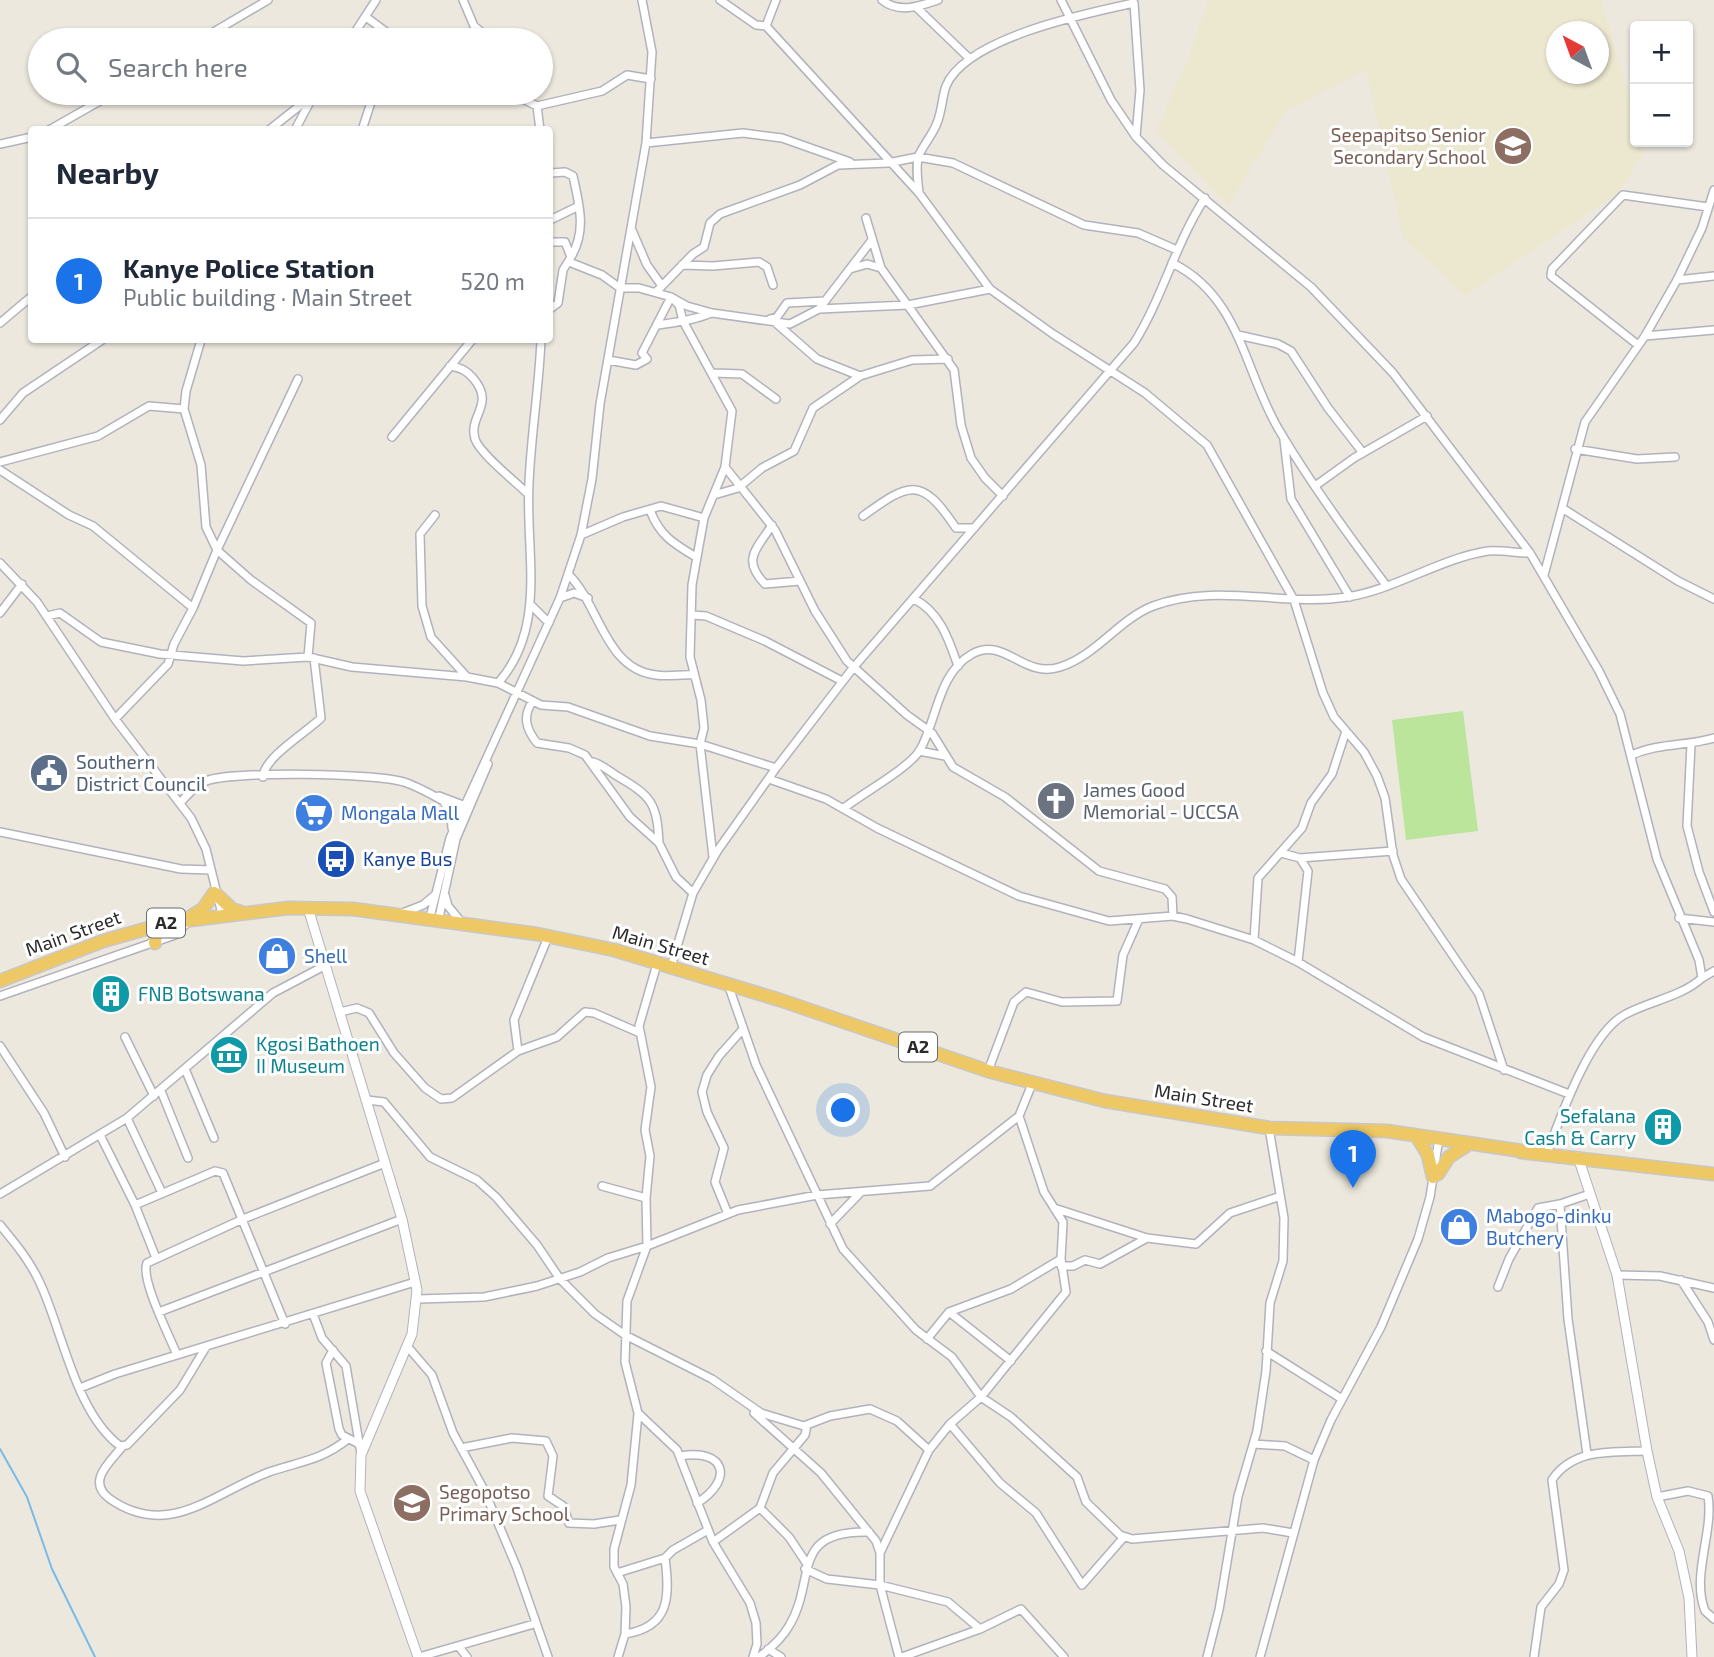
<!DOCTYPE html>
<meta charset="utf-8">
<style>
:root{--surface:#fff;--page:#f6f6f7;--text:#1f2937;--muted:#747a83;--line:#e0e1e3;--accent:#1a73e8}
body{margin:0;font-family:"Exo 2",sans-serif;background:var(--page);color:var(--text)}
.controls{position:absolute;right:21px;top:21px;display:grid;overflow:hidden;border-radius:7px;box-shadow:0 2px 5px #0004}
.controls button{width:63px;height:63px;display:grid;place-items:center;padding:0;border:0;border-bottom:2px solid var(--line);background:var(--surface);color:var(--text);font:35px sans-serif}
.compass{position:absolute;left:1546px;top:21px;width:63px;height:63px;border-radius:50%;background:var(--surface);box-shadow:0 2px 5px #0004;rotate:319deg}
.you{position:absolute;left:844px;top:1111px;width:24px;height:24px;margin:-18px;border:5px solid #fff;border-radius:50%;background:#1a73e8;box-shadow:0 0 0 10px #1a73e833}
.badge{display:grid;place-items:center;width:46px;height:46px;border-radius:50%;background:var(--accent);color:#fff;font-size:23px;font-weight:700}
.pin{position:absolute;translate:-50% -58px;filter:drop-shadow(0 2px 4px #0008)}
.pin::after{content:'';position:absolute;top:37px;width:24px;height:21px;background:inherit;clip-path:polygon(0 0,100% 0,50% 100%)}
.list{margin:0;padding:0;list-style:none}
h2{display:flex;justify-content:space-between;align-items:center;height:91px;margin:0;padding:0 28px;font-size:30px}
h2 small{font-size:23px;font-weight:400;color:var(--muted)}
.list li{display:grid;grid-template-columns:46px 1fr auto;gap:21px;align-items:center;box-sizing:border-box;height:126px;padding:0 28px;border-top:2px solid var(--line)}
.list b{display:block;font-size:26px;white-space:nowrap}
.list p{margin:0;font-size:23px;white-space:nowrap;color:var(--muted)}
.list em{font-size:23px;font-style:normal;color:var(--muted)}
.icon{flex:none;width:38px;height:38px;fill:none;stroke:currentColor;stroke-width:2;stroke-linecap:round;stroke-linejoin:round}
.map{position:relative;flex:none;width:1714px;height:1657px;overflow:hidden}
.search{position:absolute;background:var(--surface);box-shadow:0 2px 5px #0004;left:28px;top:28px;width:525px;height:77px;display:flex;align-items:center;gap:18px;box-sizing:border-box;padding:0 24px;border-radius:38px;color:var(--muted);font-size:26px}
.panel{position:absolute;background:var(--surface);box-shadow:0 2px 5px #0004;left:28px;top:126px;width:525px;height:217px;border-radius:7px}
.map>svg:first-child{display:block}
.education{fill:#ece7cf;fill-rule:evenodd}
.pitch{fill:#bbe59b}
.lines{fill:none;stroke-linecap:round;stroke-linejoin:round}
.stream{stroke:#79bae7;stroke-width:2}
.minor-casing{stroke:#b2b2be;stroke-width:10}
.tertiary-casing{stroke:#b2b2be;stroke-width:11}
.trunk-casing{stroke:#c8c8c8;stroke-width:15}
.minor{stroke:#fff;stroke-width:7}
.tertiary{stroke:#fff;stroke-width:9}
.trunk{stroke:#edc865;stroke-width:12}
.labels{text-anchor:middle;stroke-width:6;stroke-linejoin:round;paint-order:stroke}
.shield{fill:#fff;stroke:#6b6b6b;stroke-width:2}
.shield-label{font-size:18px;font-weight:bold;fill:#2b2b2b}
.education-label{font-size:19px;fill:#785e54;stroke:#fff;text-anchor:end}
.service-label{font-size:19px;fill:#4e5e75;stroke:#fff;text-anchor:start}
.worship-label{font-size:19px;fill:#5b616d;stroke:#fff;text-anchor:start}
.shop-label{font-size:19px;fill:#366cbe;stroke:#fff;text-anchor:start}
.transit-label{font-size:19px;fill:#164399;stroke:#fff;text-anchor:start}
.street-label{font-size:19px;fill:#2b2b2b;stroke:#fff}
.culture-label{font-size:19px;fill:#0d838f;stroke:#fff;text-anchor:start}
</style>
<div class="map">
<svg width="1714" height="1657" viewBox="0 0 1714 1657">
<rect width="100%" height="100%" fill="#ece8de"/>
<path class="education" d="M 1208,0 L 1601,0 L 1635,116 L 1635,142 L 1643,142 L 1645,151 L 1619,193 L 1465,296 L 1403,238 L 1366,70 L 1287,110 L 1228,205 L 1156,131 L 1190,53 ZM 1556,32 L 1598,32 L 1598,74 L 1556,74 Z"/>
<path class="pitch" d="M 1463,711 L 1478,831 L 1406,840 L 1392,720 Z"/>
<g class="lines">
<path class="stream" d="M 0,1449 L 27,1497 L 52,1569 L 95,1657"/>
<g class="minor-casing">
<path id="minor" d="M 463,0 L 474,26 L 491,40
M 720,0 L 756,25 L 766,26 L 919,193 L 990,289 L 1053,334 L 1145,393 L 1207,445 L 1294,600 L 1323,693 L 1334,717 L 1364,752 L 1377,776 L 1385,798 L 1393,855 L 1401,879 L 1479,994 L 1504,1070
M 882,0 C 899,14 920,6 938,0
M 1061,0 L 1111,100 L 1136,137 L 1163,165 L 1311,287 L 1393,373 L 1530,553 L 1599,671 L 1620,714 L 1657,859 L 1699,960 L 1702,978 C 1681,997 1649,1001 1624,1015 C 1589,1035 1561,1116 1547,1153
M 916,7 L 970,59
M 366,17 L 397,40
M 766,26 L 776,0
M 200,40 L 268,0
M 350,40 L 376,0
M 519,93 L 523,99 L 537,106
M 49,130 L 114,93
M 269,130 L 312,96
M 295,130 L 313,96
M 362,130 L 374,93
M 540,130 L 537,106 L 602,91 L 627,75 L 651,79
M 646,143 L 743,133 L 782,138 L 850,162
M 0,144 L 32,137
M 550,173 L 565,172 L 573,176 C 579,204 587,230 571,257
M 919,193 C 918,182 915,165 919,155 C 924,144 933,134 937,123 C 942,111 942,97 946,86 C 966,38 1087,13 1134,3 L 1140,90 L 1136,136
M 866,218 L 881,268 L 954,370 L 961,425 L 971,458 L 985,478 L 1003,496
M 550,220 L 579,206
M 631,228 L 647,265 L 662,286
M 550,242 L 565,242 L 571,257 L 563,270 L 558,303 L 550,309
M 569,262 L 602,275 L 620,288 L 639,288 L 671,297 L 679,305 L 683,321 L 732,411 L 725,467 L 704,518 L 692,585 L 690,657 L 701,700 L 704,728 L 700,744 L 713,857
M 1172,263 C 1240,296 1244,371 1279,430 C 1311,484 1348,535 1386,585
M 682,265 L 713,266 L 759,262 L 767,267 L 773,285
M 850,269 L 867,264 L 881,268
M 1677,280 L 1714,276
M 656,292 L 693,254 L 704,247 L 710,223 L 720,214 L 800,185 L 838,165 L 888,163 L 918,157 L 953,163 L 1084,225 L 1138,233 L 1177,250
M 819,309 L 872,240
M 770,319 L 777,317 L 787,303 L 825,301
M 0,323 L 32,296
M 777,324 L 817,359 L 860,376
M 658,325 C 677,322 695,320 711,313
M 1238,335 L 1278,344 L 1291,351 L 1328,408 L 1363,453
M 1645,336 L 1714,330
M 1638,345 L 1551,276 L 1552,269 L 1623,195 L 1708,207
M 608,360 L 636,365 L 647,359 L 642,353 L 671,297 L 687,306 L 712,313 L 790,324 L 819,309 L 908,305 L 990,289
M 450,366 C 461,368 466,370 473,378 C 496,405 468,415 475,439 C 480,454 516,482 528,494
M 713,373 L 742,374 L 776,399
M 298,379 L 217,550 L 251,580 L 311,623 L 308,657
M 0,420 L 23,393 L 102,340
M 392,437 L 472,340
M 1284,440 L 1291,499 L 1350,597
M 1575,449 L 1637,459 L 1675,457
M 0,462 L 98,436 L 149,406 L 184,409
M 725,467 L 775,530 L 815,611 L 847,661 L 907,715 L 932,733 L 953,767 L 1005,797 L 1099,871 L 1165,889 L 1172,897 L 1173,916
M 0,470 L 69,515 L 93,526 L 193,608
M 1315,486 L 1354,458 L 1427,416
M 714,495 L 738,488 L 762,468 L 794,451 L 813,408 L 860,376 L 912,360 L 948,359
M 1562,508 L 1678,581 L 1714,599
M 650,510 C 659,535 674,544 696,557
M 435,515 L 420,534 L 422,606 L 431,637 L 467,677
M 863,516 C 910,482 921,476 956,528 L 974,528
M 772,525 C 757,549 741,559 765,584 L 800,581
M 581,535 L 623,517 L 661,506 L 704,518
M 0,563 L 37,602 L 115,719 L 191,818 L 206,849 L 222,914
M 569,575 C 600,606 605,669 656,675 C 668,677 682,674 694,675
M 1544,575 L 1585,422 L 1645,336 L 1677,280 L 1702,228 L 1714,190
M 560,598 L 574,593 L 588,598
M 914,599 C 940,612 949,640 958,666
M 530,604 L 549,623
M 0,613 L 22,584
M 692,615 L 706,616 L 765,641 L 842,681
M 47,616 L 60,613 L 101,642 L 160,654 L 243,661 L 308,657 L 352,667 L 467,677 L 498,683 L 541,705 L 568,707 L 650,736 L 700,744 L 776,768
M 498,683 C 548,627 525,552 529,483 C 531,435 539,388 541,340
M 533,701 C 522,716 526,729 537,743 L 569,748 L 585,755 L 630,817 L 659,843 L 676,877 L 693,893
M 115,719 L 168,664 L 174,644 L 193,608 L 217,550 L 206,527 L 201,465 L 184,409 L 186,391 L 201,340
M 1691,745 L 1687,826 L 1699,872 L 1714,912
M 919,751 L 945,756
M 1632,755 C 1658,743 1686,746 1714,738
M 593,762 C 601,764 609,771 617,776 C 651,796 657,802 659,843
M 263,777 C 264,757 307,732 321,718 L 314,658
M 769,779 L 826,799 L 877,828 L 1019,896 L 1109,921 L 1173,916 L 1187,919 L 1254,940 L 1298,962 L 1423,1037 L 1569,1094
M 439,796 L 468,807
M 181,802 C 188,794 196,785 206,781 C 230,771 378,773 404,782 C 425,789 446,803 466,814
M 445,804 L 451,816 L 452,828
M 844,808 C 863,793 909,768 920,750 C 937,720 938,673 972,654 C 1005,636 1023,679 1060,667 C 1097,655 1118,620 1153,606 C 1217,582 1282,607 1347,597 C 1394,590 1441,558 1488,551 C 1501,550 1517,553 1530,553
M 0,832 L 181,869 L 211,870
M 1281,853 L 1300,858 L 1308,871 L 1298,962
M 1300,858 L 1393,851
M 445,895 L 448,906 L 462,923
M 400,914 L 423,905 L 435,895
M 1679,918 L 1714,922
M 429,921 L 450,838 L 560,598 L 581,535 L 592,479 L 600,404 L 646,143 L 652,52 L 642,0
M 438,922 L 456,839 L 488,764
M 1254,940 L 1258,878 L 1302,828 L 1311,803 L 1332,774 L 1346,731
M 657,964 L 639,1026 L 651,1087 L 645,1130 L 650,1156 L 646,1198 L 647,1246 L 627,1301 L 625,1362 L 638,1413 L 677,1450 L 713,1542 L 750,1603 L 756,1623 L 757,1644 L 753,1657
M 671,967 L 693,893 L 718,850 L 776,768 L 853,668 L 1134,343 C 1163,297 1175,244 1205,198
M 1702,978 L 1714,971
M 728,984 L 756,1065 L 843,1249 L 916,1330 L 952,1357 L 981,1397 L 1011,1417 L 1077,1477 L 1086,1502 L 1120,1535 L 1132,1539 L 1263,1528 L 1293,1533
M 0,996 L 175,935 L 189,921
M 340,1012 L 357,1008 L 369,1013 L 394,1053 L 425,1088 L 441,1099 L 452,1098 L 518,1051 L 557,1037 L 585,1012 L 594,1013 L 640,1033
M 125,1037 L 154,1096
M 0,1046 L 44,1113 L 65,1157
M 518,1051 L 514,1020 L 548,937
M 185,1069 L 214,1138
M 988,1071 L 1014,1002 L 1026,992 L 1062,1002 L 1117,1001 L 1123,955 L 1139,919
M 161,1091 L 188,1158
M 367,1100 L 384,1102 L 430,1157 L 477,1180 L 496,1197 L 537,1245 L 560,1279 L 595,1314 L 625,1335 L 712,1379 L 761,1413 L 804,1426 L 830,1416 L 870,1409 L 897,1421 L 929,1450
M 127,1118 L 162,1193
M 100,1135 L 135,1205 L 156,1258
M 602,1186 L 646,1198
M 0,1194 L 127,1118 L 273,993 L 326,965
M 135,1205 L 215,1171 L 223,1173 L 285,1324
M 1054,1208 L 1147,1238 L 1196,1244 L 1230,1213 L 1278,1197
M 728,1214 L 715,1182 L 724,1148 L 707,1112 L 702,1092 L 707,1075 L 719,1056 L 743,1029
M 830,1224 L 860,1193
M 0,1225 C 15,1243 30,1261 40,1283 C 63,1332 75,1412 120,1446 L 127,1445 L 180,1390 L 206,1347
M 1061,1266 L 1073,1266 L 1085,1260 L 1100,1264 L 1147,1238
M 1617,1275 L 1660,1276 L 1714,1288
M 1681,1280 L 1708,1322 L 1714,1340
M 1498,1287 L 1509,1259 L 1538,1208 L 1560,1204
M 418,1299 L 484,1297 L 537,1286 L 580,1272 L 608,1258 L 647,1246 L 738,1210 L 817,1195 L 930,1186 L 1019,1116 L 1032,1084
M 159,1312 L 402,1219
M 949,1312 L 1011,1361
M 313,1314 L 322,1338 L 346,1366 L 361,1454
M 927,1339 L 949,1312 L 1011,1289 L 1061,1259
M 407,1346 L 432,1375 L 453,1433 L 484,1490 L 517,1568 L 548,1657
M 333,1350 L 326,1363 L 339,1429 L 342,1435 L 359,1444
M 1266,1351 L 1342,1399
M 177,1355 C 170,1337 140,1279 147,1263 L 243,1219 L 385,1163
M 80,1388 L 115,1374 L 415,1282
M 754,1413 L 821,1473 L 876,1541 L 880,1553 L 880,1585 L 899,1657
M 950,1424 L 1000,1483 L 1036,1513 L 1082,1585 L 1124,1537
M 1254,1444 L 1285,1446 L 1314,1460
M 122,1447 C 109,1463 86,1482 110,1499 C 169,1540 213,1493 269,1472 C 301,1461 320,1461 348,1439
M 461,1448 L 512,1438 L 546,1441 L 553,1456 L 548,1496 L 563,1506 L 569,1523 L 594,1524 L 620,1520
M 1587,1454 L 1568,1319 L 1560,1204 L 1590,1194
M 680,1456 C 726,1448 734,1480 697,1503
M 1657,1497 L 1688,1491 L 1708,1496 C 1714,1532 1691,1575 1705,1611 L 1714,1619
M 760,1508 L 773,1473 L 805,1435 L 807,1425
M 713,1542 L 760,1508 L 789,1537 L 807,1564
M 880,1553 L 929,1450 L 950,1424 L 981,1397 L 1066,1292 L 1061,1259 L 1063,1222 L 1044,1192 L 1019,1116
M 805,1569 L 827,1579 L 880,1585 L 948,1602 L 980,1629 L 1021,1609 L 1064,1657
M 617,1573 L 665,1558 L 673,1550 L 708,1530
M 625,1634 C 670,1627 670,1597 665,1558
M 459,1647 L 467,1657
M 768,1649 L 781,1657
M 419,1657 L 534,1624
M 618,1657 L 625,1634 L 626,1607 L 623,1584 L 614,1567 L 614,1549 L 631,1485 L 638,1414
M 759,1657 C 770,1649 782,1638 789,1626 C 817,1580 789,1530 869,1532
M 902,1657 L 980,1629
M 1207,1657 L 1219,1610 L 1238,1496 L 1257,1431 L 1266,1371 L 1270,1303 L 1283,1261 L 1284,1218 L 1269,1128
M 1260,1657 L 1314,1460 L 1331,1420 L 1381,1327 L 1418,1239 L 1430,1197 L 1439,1138
M 1534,1657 L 1541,1607 L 1559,1584 L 1564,1570 L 1552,1480 C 1573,1448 1613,1452 1647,1451"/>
</g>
<g class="tertiary-casing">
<path id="tertiary" d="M 308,908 L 402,1219 L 417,1290 L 412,1334 L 361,1455 L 360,1491 L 418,1657
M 1578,1157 L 1617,1275 L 1647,1451 L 1657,1497 L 1679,1551 L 1689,1598 L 1692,1657"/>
</g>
<g class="trunk-casing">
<path id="trunk" d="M 216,894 L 232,909 L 241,912
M 190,917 L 203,909 L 214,893
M 152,926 L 156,934 L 155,943
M 0,981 L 103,941 L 167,923 L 288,908 L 353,909 L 537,934 L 614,950 L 780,1000 L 988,1071 L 1105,1101 L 1269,1128 L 1387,1131 L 1529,1152
M 1419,1140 L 1428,1155 L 1433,1177
M 1521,1152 L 1714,1174
M 1438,1174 L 1449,1157 L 1466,1146"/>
</g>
<use href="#minor" class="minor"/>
<use href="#tertiary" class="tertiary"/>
<use href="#trunk" class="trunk"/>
</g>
<defs>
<g id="school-disc" transform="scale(2.0125)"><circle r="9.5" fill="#8d6e63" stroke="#fff"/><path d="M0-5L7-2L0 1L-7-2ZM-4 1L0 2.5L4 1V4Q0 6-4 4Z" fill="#fff"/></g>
<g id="civic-disc" transform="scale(2.0125)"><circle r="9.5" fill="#5c6f8a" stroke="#fff"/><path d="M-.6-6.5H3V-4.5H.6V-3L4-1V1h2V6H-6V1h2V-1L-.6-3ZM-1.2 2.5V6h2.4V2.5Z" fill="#fff"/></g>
<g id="church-disc" transform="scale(2.0125)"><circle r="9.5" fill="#6b7280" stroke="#fff"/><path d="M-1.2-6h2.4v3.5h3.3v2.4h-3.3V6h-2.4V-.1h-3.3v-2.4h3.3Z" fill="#fff"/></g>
<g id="supermarket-disc" transform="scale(2.0125)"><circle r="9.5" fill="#3f7fe0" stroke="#fff"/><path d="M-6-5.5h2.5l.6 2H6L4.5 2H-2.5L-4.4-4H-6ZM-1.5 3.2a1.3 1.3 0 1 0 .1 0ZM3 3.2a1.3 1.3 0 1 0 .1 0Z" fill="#fff"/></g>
<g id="bus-disc" transform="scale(2.0125)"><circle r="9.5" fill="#1a4fb4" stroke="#fff"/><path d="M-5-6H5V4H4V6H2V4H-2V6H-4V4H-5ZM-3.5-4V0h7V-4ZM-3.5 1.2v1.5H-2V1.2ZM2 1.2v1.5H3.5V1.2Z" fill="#fff"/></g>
<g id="shop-disc" transform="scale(2.0125)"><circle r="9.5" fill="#3f7fe0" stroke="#fff"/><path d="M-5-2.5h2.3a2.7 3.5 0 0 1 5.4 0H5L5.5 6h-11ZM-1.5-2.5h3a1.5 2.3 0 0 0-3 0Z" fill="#fff"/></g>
<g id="building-disc" transform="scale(2.0125)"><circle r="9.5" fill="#0f9aa8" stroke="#fff"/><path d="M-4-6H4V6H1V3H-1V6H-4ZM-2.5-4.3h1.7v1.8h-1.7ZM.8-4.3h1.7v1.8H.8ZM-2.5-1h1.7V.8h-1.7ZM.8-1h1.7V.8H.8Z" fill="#fff"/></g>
<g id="museum-disc" transform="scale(2.0125)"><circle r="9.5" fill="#0f9aa8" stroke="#fff"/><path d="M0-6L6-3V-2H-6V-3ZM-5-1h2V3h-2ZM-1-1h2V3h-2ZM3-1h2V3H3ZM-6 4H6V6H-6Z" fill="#fff"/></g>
</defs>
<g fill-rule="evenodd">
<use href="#school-disc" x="1513" y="146"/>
<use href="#civic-disc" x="49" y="773"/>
<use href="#church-disc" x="1056" y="801"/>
<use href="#supermarket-disc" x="314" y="813"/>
<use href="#bus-disc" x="336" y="859"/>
<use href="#shop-disc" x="277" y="956"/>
<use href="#building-disc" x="111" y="994"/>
<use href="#museum-disc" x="229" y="1055"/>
<use href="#building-disc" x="1663" y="1127"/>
<use href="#shop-disc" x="1459" y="1227"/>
<use href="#school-disc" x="412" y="1503"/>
</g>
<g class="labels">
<g class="shield">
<rect x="147" y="908.5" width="38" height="29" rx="5"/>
<rect x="899" y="1032.5" width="38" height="29" rx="5"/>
</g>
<g class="shield-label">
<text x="166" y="929">A2</text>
<text x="918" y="1053">A2</text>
</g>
<g class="education-label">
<text x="1486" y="142">Seepapitso Senior<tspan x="1486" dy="22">Secondary School</tspan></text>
<text x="439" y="1499" text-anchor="start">Segopotso<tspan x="439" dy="22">Primary School</tspan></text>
</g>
<g class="service-label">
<text x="76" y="769">Southern<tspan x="76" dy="22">District Council</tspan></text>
</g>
<g class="worship-label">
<text x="1083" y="797">James Good<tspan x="1083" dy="22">Memorial - UCCSA</tspan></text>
</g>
<g class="shop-label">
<text x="341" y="820">Mongala Mall</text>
<text x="304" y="963">Shell</text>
<text x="1486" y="1223">Mabogo-dinku<tspan x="1486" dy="22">Butchery</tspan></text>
</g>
<g class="transit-label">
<text x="363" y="866">Kanye Bus</text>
</g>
<g class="street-label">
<text transform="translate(73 933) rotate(-20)" y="7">Main Street</text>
<text transform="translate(661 945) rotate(16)" y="7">Main Street</text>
<text transform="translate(1204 1098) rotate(9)" y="7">Main Street</text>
</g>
<g class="culture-label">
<text x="138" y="1001">FNB Botswana</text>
<text x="256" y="1051">Kgosi Bathoen<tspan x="256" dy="22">II Museum</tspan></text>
<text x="1636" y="1123" text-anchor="end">Sefalana<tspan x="1636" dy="22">Cash &amp; Carry</tspan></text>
</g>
</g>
</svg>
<div class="controls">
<button>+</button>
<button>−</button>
</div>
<svg class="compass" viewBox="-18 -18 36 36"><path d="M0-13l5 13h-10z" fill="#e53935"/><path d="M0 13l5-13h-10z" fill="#747a83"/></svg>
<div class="you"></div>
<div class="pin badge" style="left:1353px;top:1188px">1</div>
<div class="search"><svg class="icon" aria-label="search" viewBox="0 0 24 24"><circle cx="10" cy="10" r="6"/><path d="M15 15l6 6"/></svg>Search here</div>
<section class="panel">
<h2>Nearby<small></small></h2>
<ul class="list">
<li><span class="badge">1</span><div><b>Kanye Police Station</b><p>Public building · Main Street</p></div><em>520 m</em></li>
</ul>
</section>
</div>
